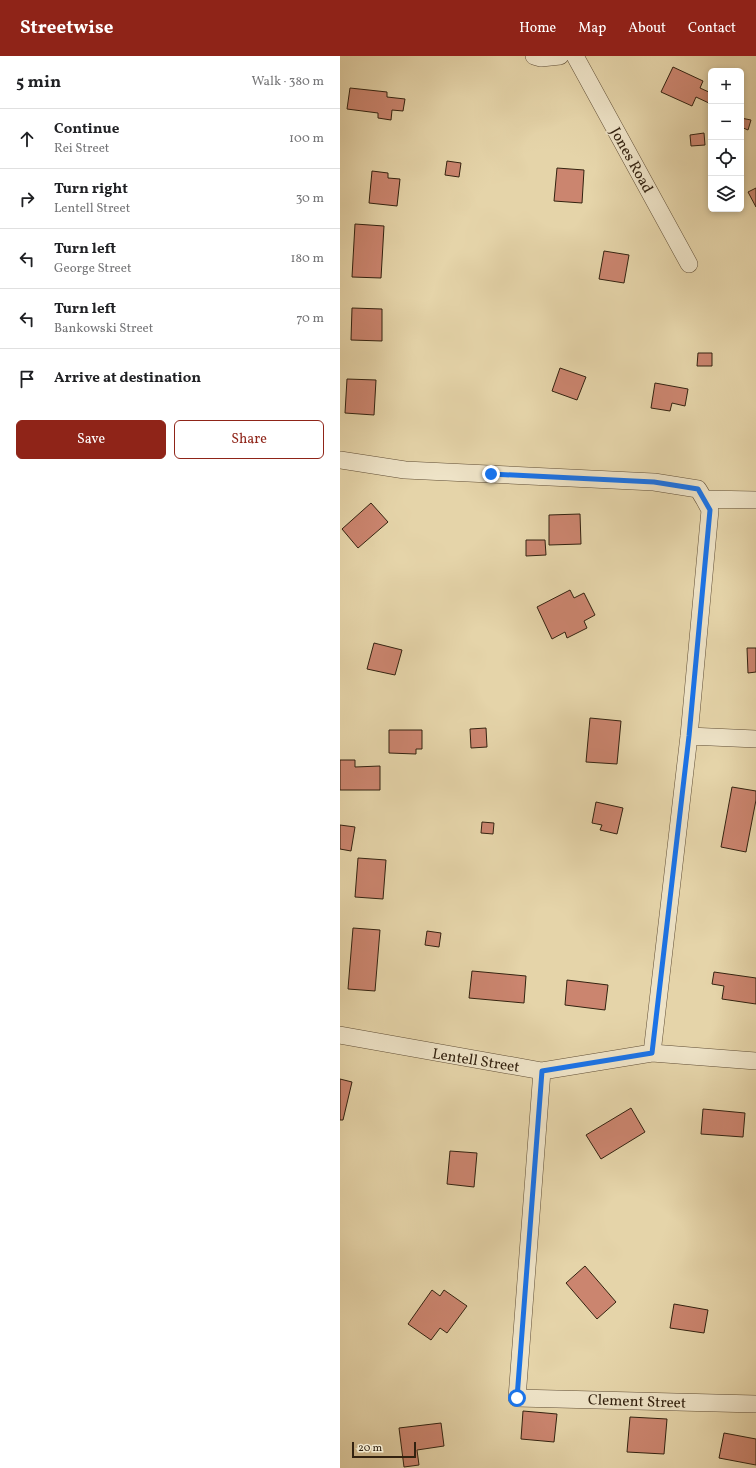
<!DOCTYPE html>
<meta charset="utf-8">
<style>
:root{--surface:#fff;--page:#f2f2f2;--text:#202124;--muted:#757577;--line:#e0e0e0;--accent:#8f2418}
body{margin:0;font-family:Vollkorn,serif;background:var(--page);color:var(--text)}
.controls{position:absolute;right:12px;top:12px;display:grid;overflow:hidden;border-radius:6px;box-shadow:0 2px 6px #0003}
.controls button{width:36px;height:36px;display:grid;place-items:center;padding:0;border:0;border-bottom:1px solid var(--line);background:var(--surface);color:var(--text);font:20px sans-serif}
.scale{position:absolute;left:12px;bottom:10px;width:64px;box-sizing:border-box;padding-left:4px;border:2px solid #332210;border-top:0;font-size:11px;line-height:14px;white-space:nowrap;color:#332210;-webkit-text-stroke:3px #eee3c7;paint-order:stroke}
.stop{position:absolute;width:12px;height:12px;margin:-9px;border:3px solid #1a73e8;border-radius:50%;background:#fff}
.stop.end{background:#1a73e8;border-color:#fff;box-shadow:0 1px 4px #0008}
.list{margin:0;padding:0;list-style:none}
h2{display:flex;justify-content:space-between;align-items:center;height:52px;margin:0;padding:0 16px;font-size:17px}
h2 small{font-size:13px;font-weight:400;color:var(--muted)}
.list li{display:grid;grid-template-columns:26px 1fr auto;gap:12px;align-items:center;box-sizing:border-box;height:60px;padding:0 16px;border-top:1px solid var(--line)}
.list b{display:block;font-size:15px;white-space:nowrap}
.list p{margin:0;font-size:13px;white-space:nowrap;color:var(--muted)}
.list em{font-size:13px;font-style:normal;color:var(--muted)}
.actions{display:flex;gap:8px;padding:12px 16px}
.actions a{flex:1;padding:9px 0;border:1px solid var(--accent);border-radius:6px;text-align:center;font-size:14px;color:var(--accent)}
.actions .main{background:var(--accent);color:#fff}
.icon{flex:none;width:22px;height:22px;fill:none;stroke:currentColor;stroke-width:2;stroke-linecap:round;stroke-linejoin:round}
.map{position:relative;flex:none;width:416px;height:1412px;overflow:hidden}
header{display:flex;align-items:center;gap:24px;box-sizing:border-box;height:56px;padding:0 20px;background:var(--accent);color:#fff}
header strong{font-size:19px}
nav{display:flex;gap:22px;margin-inline-start:auto;font-size:14px}
main{display:flex}
aside{flex:1;background:var(--surface)}
.map>svg:first-child{display:block}
.building{fill:#cb856f;stroke:#332210}
.lines{fill:none;stroke-linecap:round;stroke-linejoin:round}
.minor-casing{stroke:#604e36;stroke-width:18}
.minor{stroke:#eee3c7;stroke-width:17}
.route{stroke:#1a73e8;stroke-width:5}
.labels{text-anchor:middle;stroke-width:3;stroke-linejoin:round;paint-order:stroke}
.street-label{font-size:15px;fill:#332210;stroke:#eee3c7}
</style>
<header>
<strong>Streetwise</strong>
<nav><a>Home</a><a>Map</a><a>About</a><a>Contact</a></nav>
</header>
<main>
<aside>
<h2>5 min<small>Walk · 380 m</small></h2>
<ul class="list">
<li><svg class="icon" aria-label="ahead" viewBox="0 0 24 24"><path d="M12 20V5M6 11l6-6 6 6"/></svg><div><b>Continue</b><p>Rei Street</p></div><em>100 m</em></li>
<li><svg class="icon" aria-label="right" viewBox="0 0 24 24"><path d="M7 20v-9h11M14 6l5 5-5 5"/></svg><div><b>Turn right</b><p>Lentell Street</p></div><em>30 m</em></li>
<li><svg class="icon" aria-label="left" viewBox="0 0 24 24"><path d="M17 20v-9H6M10 6l-5 5 5 5"/></svg><div><b>Turn left</b><p>George Street</p></div><em>180 m</em></li>
<li><svg class="icon" aria-label="left" viewBox="0 0 24 24"><path d="M17 20v-9H6M10 6l-5 5 5 5"/></svg><div><b>Turn left</b><p>Bankowski Street</p></div><em>70 m</em></li>
<li><svg class="icon" aria-label="arrive" viewBox="0 0 24 24"><path d="M6 21V4h12l-3 4 3 4H6"/></svg><div><b>Arrive at destination</b></div></li>
</ul>
<div class="actions"><a class="main">Save</a><a>Share</a></div>
</aside>
<div class="map">
<svg width="416" height="1412" viewBox="0 0 416 1412">
<rect width="100%" height="100%" fill="#e5d4a9"/>
<filter id="stains"><feTurbulence type="fractalNoise" baseFrequency=".005" numOctaves="4"/><feColorMatrix values="0 0 0 0 .2 0 0 0 0 .09 0 0 0 0 .02 0 0 0 .5 -.17"/></filter>
<radialGradient id="worn" r=".72"><stop offset=".6" stop-color="#630" stop-opacity="0"/><stop offset="1" stop-color="#630" stop-opacity=".3"/></radialGradient>
<path class="building" d="M 333,11 L 363,25 L 360,32 L 371,37 L 371,48 L 356,41 L 352,50 L 321,36 Z
M 10,32 L 47,36 L 47,41 L 65,43 L 63,55 L 52,54 L 51,64 L 38,62 L 38,57 L 7,53 Z
M 401,62 L 411,64 L 408,74 L 401,71 Z
M 364,77 L 365,89 L 351,90 L 350,79 Z
M 107,105 L 121,107 L 119,121 L 105,119 Z
M 217,112 L 244,114 L 242,147 L 214,145 Z
M 32,115 L 48,117 L 48,122 L 60,123 L 57,150 L 29,147 Z
M 416,132 L 416,151 L 408,136 Z
M 15,168 L 44,170 L 41,222 L 12,221 Z
M 264,195 L 289,199 L 284,227 L 259,223 Z
M 12,252 L 42,253 L 42,285 L 11,284 Z
M 358,297 L 372,297 L 372,310 L 357,310 Z
M 220,312 L 246,321 L 237,344 L 212,335 Z
M 7,323 L 36,324 L 34,359 L 5,357 Z
M 315,327 L 348,333 L 345,350 L 332,347 L 330,355 L 311,352 Z
M 31,447 L 48,466 L 18,492 L 2,473 Z
M 240,458 L 241,488 L 209,489 L 209,459 Z
M 186,484 L 205,484 L 206,499 L 186,500 Z
M 230,534 L 234,542 L 244,537 L 255,559 L 244,565 L 247,572 L 227,582 L 225,576 L 212,583 L 197,551 Z
M 34,587 L 62,594 L 55,619 L 27,613 Z
M 407,592 L 416,592 L 416,616 L 408,617 Z
M 250,662 L 281,665 L 277,708 L 246,706 Z
M 146,672 L 147,691 L 131,692 L 130,673 Z
M 49,674 L 82,674 L 82,693 L 76,693 L 76,698 L 49,697 Z
M 0,704 L 15,704 L 15,711 L 40,710 L 40,734 L 0,734 Z
M 392,731 L 416,735 L 416,744 L 406,796 L 381,791 Z
M 256,746 L 283,752 L 277,778 L 260,774 L 262,769 L 252,767 Z
M 142,766 L 154,767 L 153,778 L 141,777 Z
M 0,769 L 15,771 L 11,795 L 0,793 Z
M 18,802 L 46,804 L 43,843 L 15,841 Z
M 13,872 L 40,874 L 35,935 L 8,933 Z
M 87,875 L 101,877 L 99,891 L 85,889 Z
M 132,915 L 186,920 L 184,947 L 129,942 Z
M 374,916 L 416,922 L 416,948 L 382,943 L 384,930 L 372,928 Z
M 227,924 L 268,929 L 265,954 L 225,949 Z
M 0,1023 L 12,1026 L 3,1064 L 0,1064 Z
M 291,1052 L 305,1076 L 261,1103 L 246,1079 Z
M 363,1053 L 405,1057 L 403,1081 L 361,1078 Z
M 110,1095 L 137,1097 L 134,1131 L 107,1128 Z
M 245,1210 L 276,1246 L 257,1263 L 226,1227 Z
M 92,1234 L 100,1240 L 104,1234 L 127,1250 L 107,1277 L 100,1272 L 91,1284 L 68,1268 Z
M 334,1248 L 368,1254 L 364,1277 L 330,1272 Z
M 183,1355 L 217,1358 L 214,1386 L 181,1383 Z
M 290,1361 L 327,1363 L 324,1398 L 287,1396 Z
M 101,1367 L 104,1390 L 77,1394 L 79,1409 L 64,1411 L 59,1372 Z
M 384,1377 L 416,1383 L 416,1409 L 379,1402 Z"/>
<g class="lines">
<g class="minor-casing">
<path id="minor" d="M 194,0 L 201,2 L 220,0
M 235,0 L 349,208
M 0,404 L 65,414 L 314,426 L 358,433 L 364,443 L 416,444
M 349,680 L 416,683
M 0,979 L 202,1015 L 312,997 L 416,1005
M 312,997 L 349,680 L 370,454 L 364,443
M 202,1015 L 177,1342 L 416,1348"/>
</g>
<use href="#minor" class="minor"/>
</g>
<g class="lines">
<path class="route" d="M 151,418 L 314,426 L 358,433 L 370,454 L 349,680 L 312,997 L 202,1015 L 177,1342"/>
</g>
<g class="labels">
<g class="street-label">
<text transform="translate(292 104) rotate(61)" y="5">Jones Road</text>
<text transform="translate(136 1004) rotate(9)" y="5">Lentell Street</text>
<text transform="translate(297 1345) rotate(2)" y="5">Clement Street</text>
</g>
</g>
<rect width="100%" height="100%" filter="url(#stains)"/>
<rect width="100%" height="100%" fill="url(#worn)"/>
</svg>
<div class="controls">
<button>+</button>
<button>−</button>
<button><svg class="icon" aria-label="locate" viewBox="0 0 24 24"><circle cx="12" cy="12" r="6"/><path d="M12 2v4M12 18v4M2 12h4M18 12h4"/></svg></button>
<button><svg class="icon" aria-label="layers" viewBox="0 0 24 24"><path d="M12 4l9 5-9 5-9-5zM3 14l9 5 9-5"/></svg></button>
</div>
<div class="scale">20 m</div>
<div class="stop" style="left:177px;top:1342px"></div>
<div class="stop end" style="left:151px;top:418px"></div>
</div>
</main>
